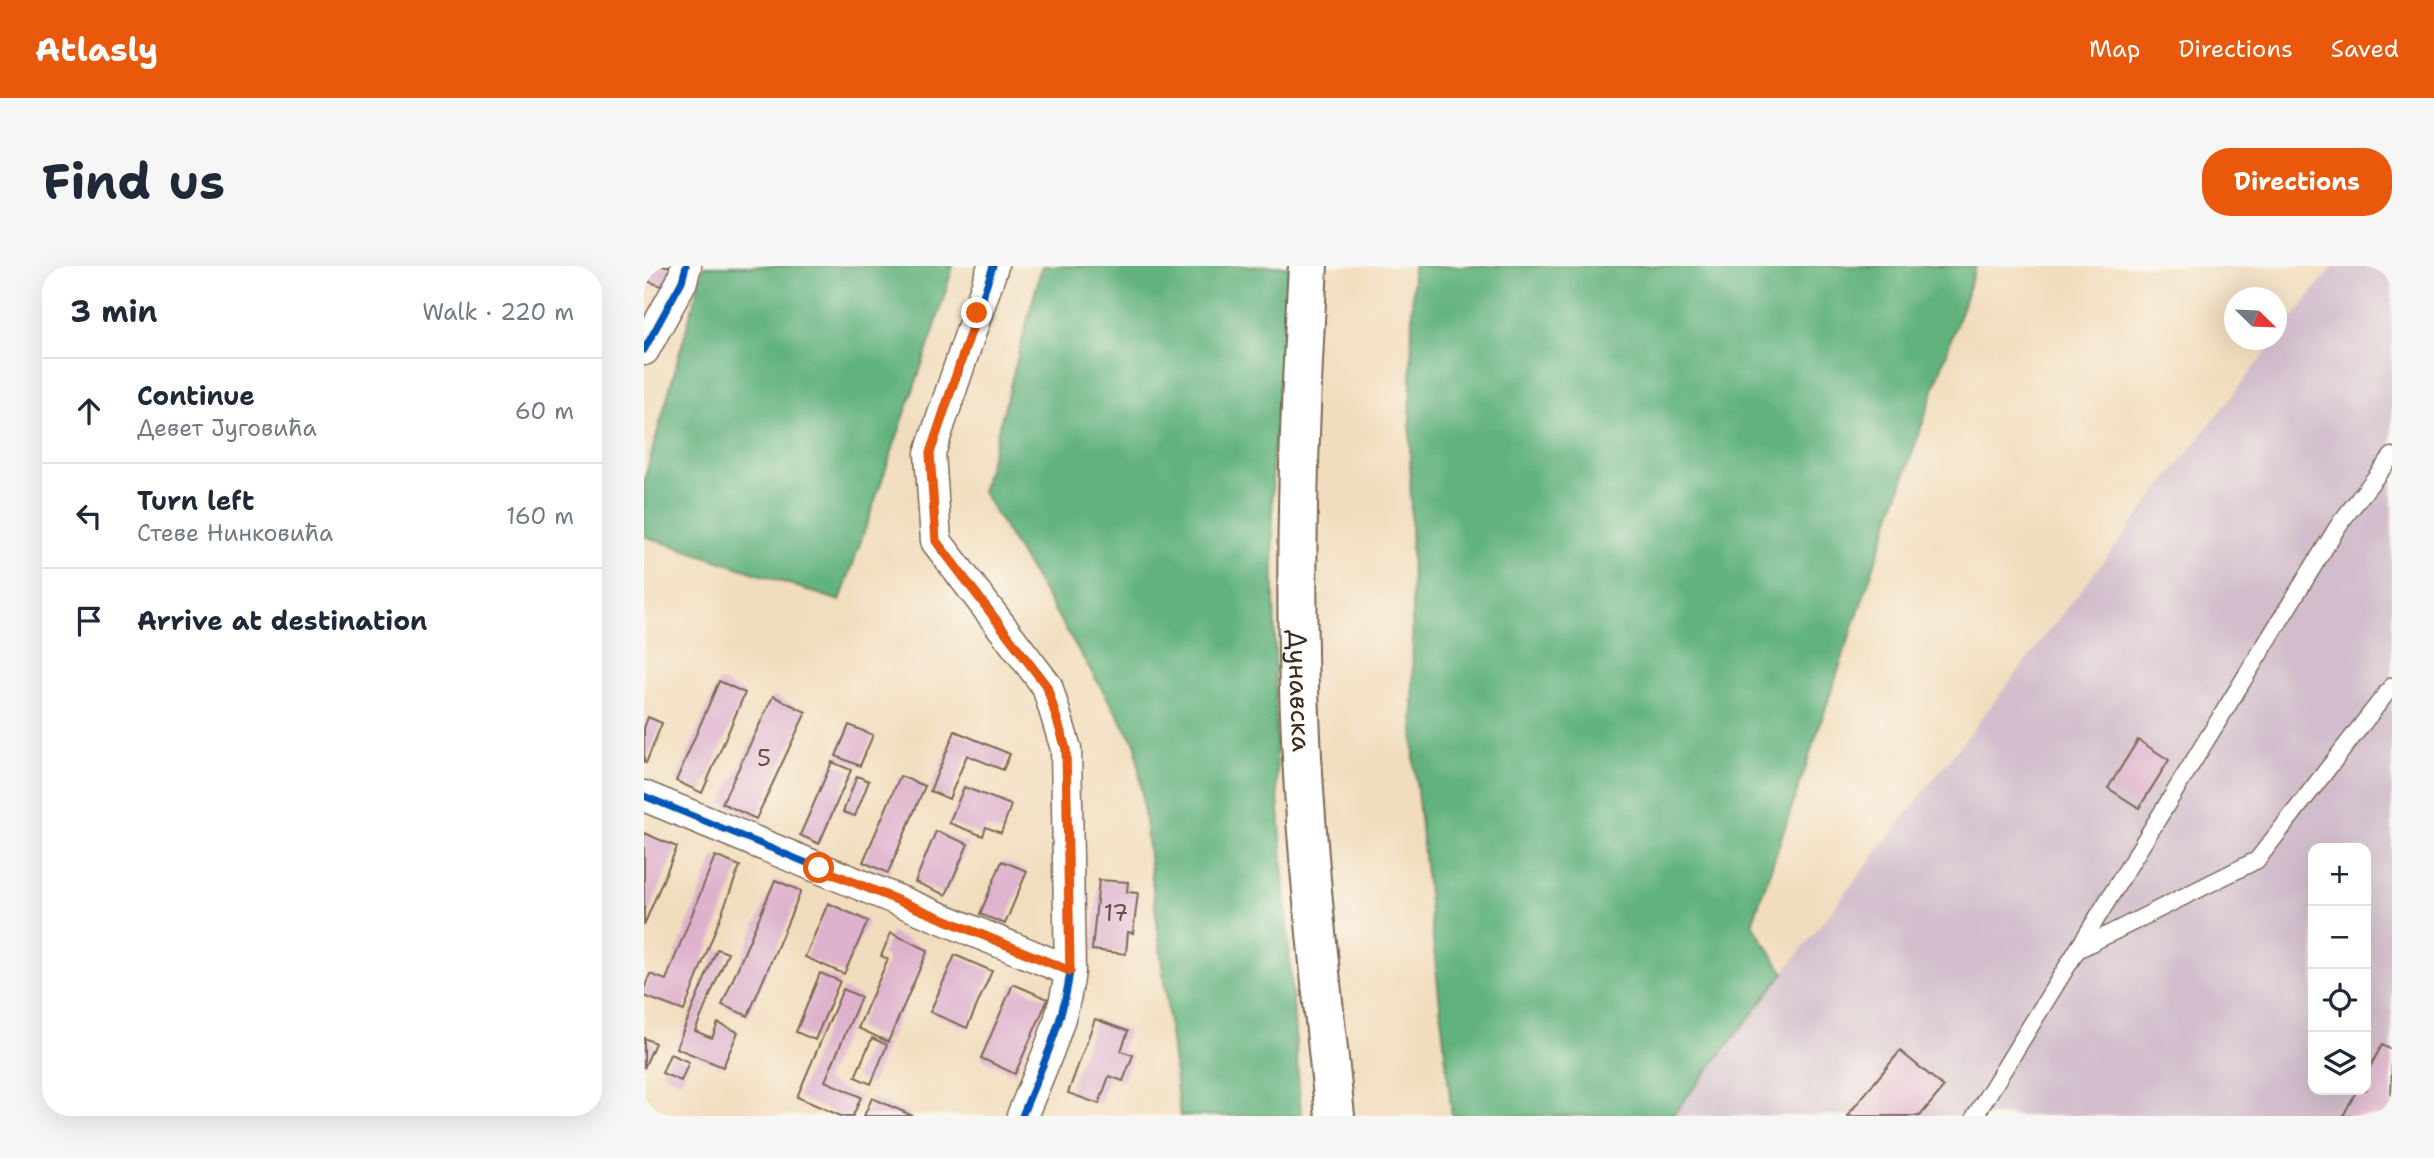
<!DOCTYPE html>
<meta charset="utf-8">
<style>
:root{--surface:#fff;--page:#f6f6f7;--text:#1f2937;--muted:#747a83;--line:#e0e1e3;--accent:#ea580c}
body{margin:0;font-family:"Shantell Sans",sans-serif;background:var(--page);color:var(--text)}
.controls{position:absolute;right:21px;bottom:21px;display:grid;overflow:hidden;border-radius:14px;box-shadow:0 7px 28px #0002}
.controls button{width:63px;height:63px;display:grid;place-items:center;padding:0;border:0;border-bottom:2px solid var(--line);background:var(--surface);color:var(--text);font:35px sans-serif}
.compass{position:absolute;left:1580px;top:21px;width:63px;height:63px;border-radius:50%;background:var(--surface);box-shadow:0 7px 28px #0002;rotate:113deg}
.stop{position:absolute;width:21px;height:21px;margin:-16px;border:5px solid #ea580c;border-radius:50%;background:#fff}
.stop.end{background:#ea580c;border-color:#fff;box-shadow:0 2px 7px #0008}
.list{margin:0;padding:0;list-style:none}
h2{display:flex;justify-content:space-between;align-items:center;height:91px;margin:0;padding:0 28px;font-size:30px}
h2 small{font-size:23px;font-weight:400;color:var(--muted)}
.list li{display:grid;grid-template-columns:46px 1fr auto;gap:21px;align-items:center;box-sizing:border-box;height:105px;padding:0 28px;border-top:2px solid var(--line)}
.list b{display:block;font-size:26px;white-space:nowrap}
.list p{margin:0;font-size:23px;white-space:nowrap;color:var(--muted)}
.list em{font-size:23px;font-style:normal;color:var(--muted)}
.icon{flex:none;width:38px;height:38px;fill:none;stroke:currentColor;stroke-width:2;stroke-linecap:round;stroke-linejoin:round}
.map{position:relative;flex:none;width:1748px;height:850px;overflow:hidden;border-radius:28px}
header{display:flex;align-items:center;gap:42px;box-sizing:border-box;height:98px;padding:0 35px;background:var(--accent);color:#fff}
header strong{font-size:33px}
nav{display:flex;gap:38px;margin-inline-start:auto;font-size:24px}
.intro{display:flex;align-items:center;justify-content:space-between;box-sizing:border-box;height:168px;padding:0 42px}
h1{margin:0;font-size:49px}
.button{padding:18px 32px;border-radius:28px;background:var(--accent);color:#fff;font-size:24px;font-weight:700}
main{display:flex;gap:42px;padding:0 42px}
aside{flex:1;background:var(--surface);border-radius:28px;box-shadow:0 7px 28px #0002}
.map>svg:first-child{display:block}
.industrial{fill:#d1bdcc;fill-rule:evenodd}
.forest{fill:#62b27e;stroke:#4e6e4e;stroke-width:2}
.building{fill:#deb2cd}
.lines{fill:none;stroke-linecap:round;stroke-linejoin:round}
.service-casing{stroke:#7b6956;stroke-width:19}
.minor-casing{stroke:#7b6956;stroke-width:33}
.secondary-casing{stroke:#7b6956;stroke-width:42}
.service{stroke:#fff;stroke-width:16}
.minor{stroke:#fff;stroke-width:30}
.secondary{stroke:#fff;stroke-width:38}
.cycleway-casing{stroke:#fbf7ec;stroke-width:11}
.cycleway{stroke:#0057b8;stroke-width:7}
.route{stroke:#ea580c;stroke-width:9}
.labels{text-anchor:middle;stroke-width:5;stroke-linejoin:round;paint-order:stroke}
.number-label{font-size:23px;fill:#644c4a}
.street-label{font-size:26px;fill:#3b2a1e;stroke:#fbf7ec}
</style>
<header>
<strong>Atlasly</strong>
<nav><a>Map</a><a>Directions</a><a>Saved</a></nav>
</header>
<div class="intro"><h1>Find us</h1><a class="button">Directions</a></div>
<main>
<aside>
<h2>3 min<small>Walk · 220 m</small></h2>
<ul class="list">
<li><svg class="icon" aria-label="ahead" viewBox="0 0 24 24"><path d="M12 20V5M6 11l6-6 6 6"/></svg><div><b>Continue</b><p>Девет Југовића</p></div><em>60 m</em></li>
<li><svg class="icon" aria-label="left" viewBox="0 0 24 24"><path d="M17 20v-9H6M10 6l-5 5 5 5"/></svg><div><b>Turn left</b><p>Стеве Нинковића</p></div><em>160 m</em></li>
<li><svg class="icon" aria-label="arrive" viewBox="0 0 24 24"><path d="M6 21V4h12l-3 4 3 4H6"/></svg><div><b>Arrive at destination</b></div></li>
</ul>
</aside>
<div class="map">
<svg width="1748" height="850" viewBox="0 0 1748 850">
<rect width="100%" height="100%" fill="#fbf7ec"/>
<filter id="ink" filterUnits="userSpaceOnUse"><feTurbulence type="fractalNoise" baseFrequency=".0143" numOctaves="2"/><feDisplacementMap in="SourceGraphic" scale="14" xChannelSelector="R" yChannelSelector="G"/><feConvolveMatrix kernelMatrix="1 2 1 2 8 2 1 2 1" color-interpolation-filters="sRGB"/></filter>
<filter id="wash" filterUnits="userSpaceOnUse"><feTurbulence type="fractalNoise" baseFrequency=".00686" numOctaves="4" result="noise"/><feDisplacementMap in="SourceGraphic" scale="28" xChannelSelector="R" yChannelSelector="G"/><feGaussianBlur stdDeviation="1.57" result="paint"/><feColorMatrix in="noise" values="0 0 0 0 0 0 0 0 0 0 0 0 0 0 0 0 0 1.4 0 .05"/><feComposite in="paint" operator="in"/></filter>
<g filter="url(#wash)">
<rect width="100%" height="100%" fill="#f1ddbd"/>
<path class="industrial" d="M 1689,0 L 1748,0 L 1748,850 L 1028,850 ZM 1669,582 L 1722,582 L 1722,824 L 1669,824 Z"/>
<path class="forest" d="M 60,0 L 309,0 L 290,64 L 196,335 L 0,270 L 0,215 Z
M 398,0 L 646,0 L 628,203 L 633,517 L 657,850 L 536,850 L 492,479 L 338,225 Z
M 769,0 L 1332,0 L 1108,658 L 1140,707 L 1028,850 L 808,850 L 770,497 L 766,170 Z"/>
<g id="blocks">
<path class="building" d="M 9,0 L 31,0 L 23,22 L 3,15 Z
M 75,415 L 101,427 L 58,527 L 32,515 Z
M 129,430 L 162,446 L 112,553 L 78,537 Z
M 4,451 L 18,457 L 2,497 L 0,496 L 0,462 Z
M 205,459 L 229,469 L 216,500 L 192,490 Z
M 311,465 L 366,488 L 359,504 L 323,489 L 305,533 L 286,525 Z
M 1494,474 L 1525,494 L 1495,542 L 1464,522 Z
M 188,496 L 207,504 L 175,578 L 156,569 Z
M 213,510 L 225,515 L 211,550 L 199,546 Z
M 256,510 L 281,520 L 244,607 L 219,596 Z
M 320,521 L 367,539 L 357,567 L 342,561 L 339,570 L 305,557 Z
M 292,565 L 324,578 L 302,629 L 271,616 Z
M 0,567 L 33,581 L 0,659 Z
M 71,590 L 96,600 L 40,745 L 0,730 L 0,723 L 6,708 L 22,714 Z
M 358,595 L 383,605 L 361,658 L 336,648 Z
M 131,614 L 157,625 L 104,750 L 78,739 Z
M 455,614 L 484,616 L 483,626 L 494,627 L 489,667 L 484,666 L 482,688 L 448,684 Z
M 184,637 L 224,655 L 200,708 L 161,691 Z
M 247,667 L 284,684 L 244,776 L 214,762 L 244,693 L 237,690 Z
M 73,683 L 84,687 L 51,765 L 68,772 L 74,757 L 94,766 L 79,801 L 32,782 Z
M 311,689 L 348,705 L 323,762 L 286,746 Z
M 176,707 L 196,715 L 171,774 L 152,766 Z
M 369,718 L 404,733 L 371,808 L 337,792 Z
M 199,723 L 217,731 L 181,815 L 217,831 L 209,850 L 197,850 L 153,831 Z
M 451,753 L 484,765 L 477,785 L 489,789 L 479,815 L 465,810 L 455,838 L 424,827 Z
M 0,772 L 11,777 L 0,802 Z
M 228,772 L 243,779 L 227,818 L 211,811 Z
M 1738,779 L 1748,784 L 1747,850 L 1699,850 L 1713,824 L 1722,824 L 1722,808 Z
M 1256,785 L 1300,821 L 1276,850 L 1203,850 Z
M 26,788 L 45,796 L 37,815 L 18,807 Z
M 228,832 L 269,850 L 220,850 Z"/>
</g>
</g>
<g filter="url(#ink)">
<use href="#blocks" fill-opacity="0" stroke="#7b6956" stroke-width="2"/>
<g class="lines">
<g class="service-casing">
<path id="service" d="M 1437,682 L 1613,594 L 1748,420
M 1331,850 L 1696,257 L 1748,190"/>
</g>
<g class="minor-casing">
<path id="minor" d="M 349,0 L 286,187 L 292,275 L 403,420 L 422,483 L 426,705 C 420,756 397,803 378,850
M 0,84 L 38,15 L 42,0
M 0,530 L 426,705"/>
</g>
<g class="secondary-casing">
<g id="secondary">
<path id="s1" d="M 664,0 C 655,156 649,314 657,471 C 663,598 678,724 691,850"/>
</g>
</g>
<use href="#service" class="service"/>
<use href="#minor" class="minor"/>
<use href="#secondary" class="secondary"/>
<g class="cycleway-casing">
<path id="cycleway" d="M 349,0 L 286,187 L 292,275 L 403,420 L 422,483 L 426,705 C 420,756 397,803 378,850
M 0,84 L 38,15 L 42,0
M 0,530 L 426,705"/>
</g>
<use href="#cycleway" class="cycleway"/>
</g>
</g>
<g class="lines" filter="url(#ink)">
<path class="route" d="M 175,602 L 426,705 L 422,483 L 403,421 L 292,275 L 286,187 L 333,47"/>
</g>
<g class="labels">
<g class="number-label">
<text x="120" y="500">5</text>
<text x="472" y="655">17</text>
</g>
<g class="street-label">
<text dy="9" stroke="none"><textPath href="#s1" startOffset="425">Дунавска</textPath></text>
</g>
</g>
</svg>
<div class="controls">
<button>+</button>
<button>−</button>
<button><svg class="icon" aria-label="locate" viewBox="0 0 24 24"><circle cx="12" cy="12" r="6"/><path d="M12 2v4M12 18v4M2 12h4M18 12h4"/></svg></button>
<button><svg class="icon" aria-label="layers" viewBox="0 0 24 24"><path d="M12 4l9 5-9 5-9-5zM3 14l9 5 9-5"/></svg></button>
</div>
<svg class="compass" viewBox="-18 -18 36 36"><path d="M0-13l5 13h-10z" fill="#e53935"/><path d="M0 13l5-13h-10z" fill="#747a83"/></svg>
<div class="stop" style="left:175px;top:602px"></div>
<div class="stop end" style="left:333px;top:47px"></div>
</div>
</main>
